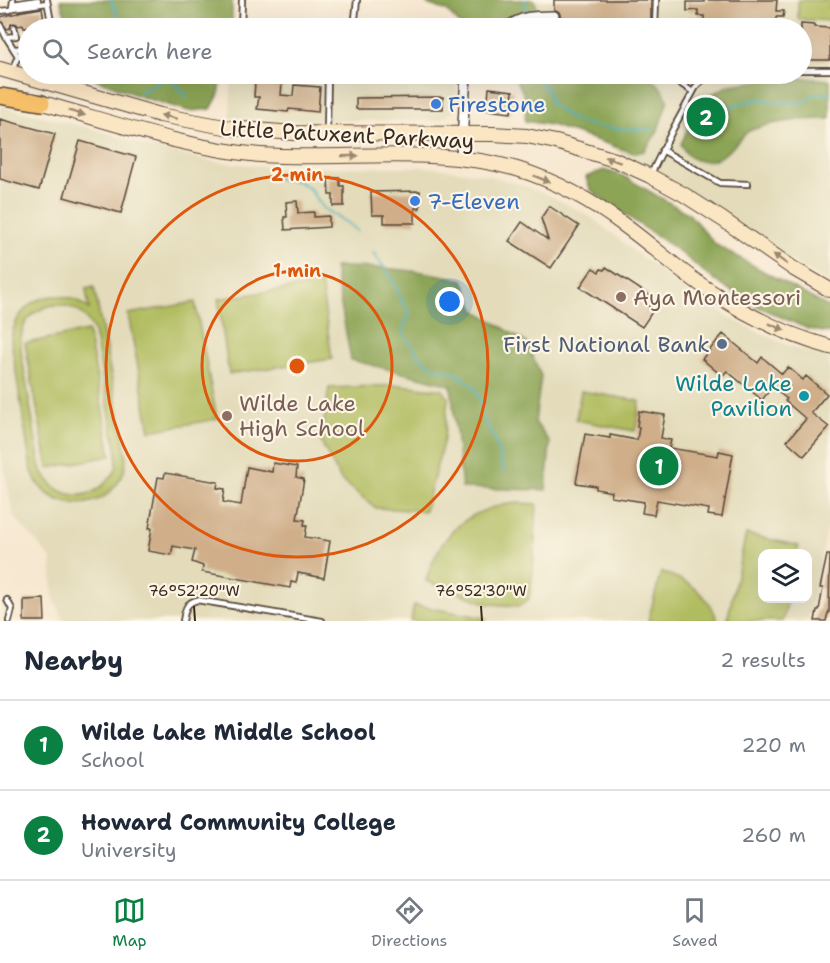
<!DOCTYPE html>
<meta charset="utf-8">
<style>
:root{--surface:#fff;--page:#f2f2f3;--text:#1f2937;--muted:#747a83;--line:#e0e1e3;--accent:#0b8043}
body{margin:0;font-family:"Shantell Sans",sans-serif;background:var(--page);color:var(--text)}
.controls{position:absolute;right:18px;bottom:18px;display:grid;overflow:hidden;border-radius:12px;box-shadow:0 6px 24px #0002}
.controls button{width:54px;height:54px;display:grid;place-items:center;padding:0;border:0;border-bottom:2px solid var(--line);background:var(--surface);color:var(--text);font:30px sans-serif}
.you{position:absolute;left:450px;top:302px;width:21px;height:21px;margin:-15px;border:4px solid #fff;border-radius:50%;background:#1a73e8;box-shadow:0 0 0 9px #1a73e833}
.badge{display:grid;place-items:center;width:39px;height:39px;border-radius:50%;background:var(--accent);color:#fff;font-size:20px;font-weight:700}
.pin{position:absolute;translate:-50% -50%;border:3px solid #fff;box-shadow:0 2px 6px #0006}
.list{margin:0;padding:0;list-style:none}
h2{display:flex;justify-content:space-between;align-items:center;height:78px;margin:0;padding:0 24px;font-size:26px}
h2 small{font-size:20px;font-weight:400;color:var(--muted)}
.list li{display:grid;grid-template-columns:39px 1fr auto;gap:18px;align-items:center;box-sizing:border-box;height:90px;padding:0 24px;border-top:2px solid var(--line)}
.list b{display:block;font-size:22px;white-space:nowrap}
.list p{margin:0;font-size:20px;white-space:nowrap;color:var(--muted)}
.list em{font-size:20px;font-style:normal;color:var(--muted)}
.icon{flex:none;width:33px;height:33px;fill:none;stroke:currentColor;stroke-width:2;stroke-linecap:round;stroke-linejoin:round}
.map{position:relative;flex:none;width:830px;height:621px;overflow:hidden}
.search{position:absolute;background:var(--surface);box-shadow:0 6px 24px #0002;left:18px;right:18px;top:18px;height:66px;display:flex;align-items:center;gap:15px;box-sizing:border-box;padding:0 21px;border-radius:33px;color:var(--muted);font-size:22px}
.sheet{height:258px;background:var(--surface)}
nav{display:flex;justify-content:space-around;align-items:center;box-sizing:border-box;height:84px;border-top:2px solid var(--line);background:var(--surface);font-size:16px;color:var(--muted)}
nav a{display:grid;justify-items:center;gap:3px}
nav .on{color:var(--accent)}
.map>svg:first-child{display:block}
.built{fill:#e3dbba;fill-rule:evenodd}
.green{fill:#b0bc5e;stroke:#76733e;stroke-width:1.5;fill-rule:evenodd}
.forest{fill:#8ca455;stroke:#64673a;stroke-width:1.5}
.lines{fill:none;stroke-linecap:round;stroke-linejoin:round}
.stream{stroke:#42afbf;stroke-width:2}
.building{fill:#cfae89}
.service-casing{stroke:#574639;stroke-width:8}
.minor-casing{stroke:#574639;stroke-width:12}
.secondary-casing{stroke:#574639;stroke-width:16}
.primary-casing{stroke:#574639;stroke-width:18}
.service{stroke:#fff;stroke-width:4.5}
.minor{stroke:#fff;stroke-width:9}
.secondary{stroke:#fbe6c4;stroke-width:14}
.primary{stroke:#f6c06b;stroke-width:15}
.oneway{fill:#9b8871}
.ticks{fill:none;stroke:#3b2a1e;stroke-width:2}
.ring{fill:none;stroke:#df570d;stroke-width:3}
.shop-dot{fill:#3f7fe0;stroke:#fcf5e5;stroke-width:2}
.education-dot{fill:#8d6e63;stroke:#fcf5e5;stroke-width:2}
.service-dot{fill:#5c6f8a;stroke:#fcf5e5;stroke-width:2}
.culture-dot{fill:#0f9aa8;stroke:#fcf5e5;stroke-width:2}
.labels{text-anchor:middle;stroke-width:4.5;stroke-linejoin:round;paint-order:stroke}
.shop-label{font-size:22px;fill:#366cbe;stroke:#fcf5e5;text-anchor:start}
.street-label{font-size:22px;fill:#3b2a1e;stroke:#fcf5e5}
.education-label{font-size:22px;fill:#785e54;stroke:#fcf5e5;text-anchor:start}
.service-label{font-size:22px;fill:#4e5e75;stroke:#fcf5e5;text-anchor:end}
.culture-label{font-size:22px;fill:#0d838f;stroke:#fcf5e5;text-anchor:end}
.ticks-label{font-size:15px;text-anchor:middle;fill:#3b2a1e;stroke:#fcf5e5;stroke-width:4.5;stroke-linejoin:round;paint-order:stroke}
.centre{fill:#df570d;stroke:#fcf5e5;stroke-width:3}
.ring-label{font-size:18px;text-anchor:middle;font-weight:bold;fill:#df570d;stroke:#fcf5e5;stroke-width:4.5;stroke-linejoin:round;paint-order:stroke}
</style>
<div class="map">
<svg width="830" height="621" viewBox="0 0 830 621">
<rect width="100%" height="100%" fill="#fcf5e5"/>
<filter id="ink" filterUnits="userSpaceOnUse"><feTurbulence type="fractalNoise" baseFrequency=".0167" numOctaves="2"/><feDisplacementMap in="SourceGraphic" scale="12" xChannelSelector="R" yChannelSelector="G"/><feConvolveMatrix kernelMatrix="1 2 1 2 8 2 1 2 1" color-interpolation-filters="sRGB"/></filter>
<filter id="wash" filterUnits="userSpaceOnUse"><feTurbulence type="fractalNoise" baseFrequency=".008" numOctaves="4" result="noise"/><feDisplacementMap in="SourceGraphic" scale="24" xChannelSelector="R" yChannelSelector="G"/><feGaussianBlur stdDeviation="1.35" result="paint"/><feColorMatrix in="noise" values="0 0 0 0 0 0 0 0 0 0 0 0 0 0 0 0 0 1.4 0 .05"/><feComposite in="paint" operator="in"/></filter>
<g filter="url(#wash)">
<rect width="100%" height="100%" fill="#f7e8d1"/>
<path class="built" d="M 462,0 L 830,0 L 830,285 L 626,160 L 538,74 L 802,74 L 802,28 L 492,28 Z
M 232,74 L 423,74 L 457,76 L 455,111 L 439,120 L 282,121 L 230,117 Z
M 0,106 L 78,125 L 116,136 L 140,145 L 215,162 L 280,168 L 421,167 L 445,169 L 490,176 L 520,184 L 550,196 L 585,214 L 600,224 L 640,256 L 696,297 L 737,322 L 784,344 L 830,359 L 830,514 L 808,621 L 64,621 L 53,595 L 51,559 L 13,515 L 0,447 ZM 334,267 L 370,267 L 443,274 L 463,280 L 475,310 L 527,343 L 541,376 L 535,422 L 550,443 L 462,488 L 451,385 L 351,360 ZM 762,554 L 808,554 L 808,598 L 762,598 Z"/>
<path class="green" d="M 798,0 L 830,0 L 830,21 L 798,19 Z
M 321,284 L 332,359 L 229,374 L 218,299 Z
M 94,287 L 126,453 C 126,459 126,465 124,471 C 122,479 116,485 111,491 C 90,511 53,507 37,482 C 34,478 33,473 31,469 L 11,340 C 15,309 41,288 73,299 C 79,301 84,305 89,309 L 86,289 ZM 53,305 C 75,305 85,312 94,332 L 117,453 C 117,458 117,463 116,468 C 114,474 110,479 105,483 C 83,506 50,494 40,466 L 21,351 C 19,326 28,311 53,305 Z
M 195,302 L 217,419 L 150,431 L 128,314 Z
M 88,331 L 111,456 L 48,468 L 25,343 Z
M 399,385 L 443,390 L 448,398 L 444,439 L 425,511 L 376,508 L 341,480 L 321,442 L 329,388 Z
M 581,391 L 640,401 L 635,431 L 576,420 Z
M 517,503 L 537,504 L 533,570 L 529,599 L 519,606 L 489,604 L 426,581 C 439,534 467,508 517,503 Z
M 746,534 L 799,546 L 797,553 L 762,554 L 762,598 L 788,599 L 783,621 L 727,621 Z
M 661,572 C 689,581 707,592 718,621 L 648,621 Z
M 414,605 L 486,618 L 485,621 L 411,621 Z"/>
<path class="forest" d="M 60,0 L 232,0 L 232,28 L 70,28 Z
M 427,0 L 534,0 L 542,19 L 548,28 L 463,28 L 447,11 L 427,4 Z
M 89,74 L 223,74 L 219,94 L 211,109 L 189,111 L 142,97 L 90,77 Z
M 509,74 L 640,74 C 655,80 661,85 668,100 L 657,133 L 644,151 L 634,153 L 551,125 L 525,121 C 527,102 524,85 509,74 Z
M 790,77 L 830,80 L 830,119 C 804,119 775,121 751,130 C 746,132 744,135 740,139 C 727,153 718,164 696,160 C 688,157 684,152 681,144 L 693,118 L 704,98 L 730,85 Z
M 604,170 L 623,176 L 689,214 L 716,245 L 830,308 L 830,333 L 808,329 L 752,304 L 714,280 L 677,250 L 602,199 L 590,189 L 586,177 Z
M 334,267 C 377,267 421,269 463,280 L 475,310 L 527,343 L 541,376 L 535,422 L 550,443 L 546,490 L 462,488 L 451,385 L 351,360 Z"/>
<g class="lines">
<path class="stream" d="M 111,0 L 123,28
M 525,0 L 526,10 L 528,15
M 531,20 L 535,28
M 167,74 L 187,97
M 534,74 L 534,77 C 544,86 549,89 550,103 C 557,107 562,113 569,117 C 592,130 628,130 654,129
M 140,92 L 169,76
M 689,130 L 706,127 L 716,121 L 734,105 L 755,100 L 762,99 L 779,103 L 795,102 L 801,104 L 808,100 L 812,95 L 830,93
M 269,174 L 279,179 L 298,181 L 310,189 L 323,208 L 349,224 L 358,232
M 373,252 L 390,276 L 404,304 L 410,313 C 408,319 405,323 403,330 L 405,336 L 421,358 L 427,363 L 436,368 L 458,374 L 474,387 L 479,397 L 483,418 L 494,437 L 504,472"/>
</g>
<g id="blocks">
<path class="building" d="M 554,0 L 651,0 L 651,27 L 642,27 L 639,23 L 635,23 L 634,27 L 553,24 L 554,23 L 560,20 L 561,17 L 559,12 L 554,9 Z
M 704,0 L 777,0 L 776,11 L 784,11 L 783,17 L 776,17 L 776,28 L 704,28 L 704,16 L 698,16 L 698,10 L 687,11 L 687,2 L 704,2 Z
M 42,8 L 44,21 L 40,22 L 41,28 L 24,28 L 23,25 L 18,26 L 17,24 L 14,23 L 11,24 L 10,28 L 7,29 L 1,21 L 0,17 L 18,13 L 18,12 Z
M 801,24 L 814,25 L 814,27 L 830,28 L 830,60 L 801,60 Z
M 255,82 L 282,84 L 281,95 L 293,96 L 294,85 L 320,87 L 318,112 L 289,109 L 288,112 L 257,109 L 259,97 L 254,97 Z
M 489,88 L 513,91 L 511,113 L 487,110 Z
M 443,97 L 443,109 L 356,109 L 356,98 Z
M 0,119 L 55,134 L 39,190 L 0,179 Z
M 80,141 L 136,157 L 121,213 L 64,197 Z
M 328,178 L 340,178 L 340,186 L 344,186 L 344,206 L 333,206 L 333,195 L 329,195 Z
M 420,191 L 420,208 L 415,208 L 415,223 L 384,223 L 384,215 L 372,215 L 371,192 Z
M 297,201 L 298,213 L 314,212 L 314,217 L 329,216 L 329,227 L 285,230 L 284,217 L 287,217 L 286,202 Z
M 549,206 L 579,226 L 551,268 L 509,241 L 522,222 L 548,240 L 541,218 Z
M 606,267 L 649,295 L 646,298 L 650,301 L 647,305 L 654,309 L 642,327 L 580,287 L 593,268 L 599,272 L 601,269 L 604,270 Z
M 723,334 L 758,363 L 762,357 L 782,374 L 788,367 L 803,380 L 806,376 L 827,394 L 811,413 L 829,427 L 804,456 L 787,441 L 806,419 L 785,401 L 787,399 L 772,387 L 762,400 L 727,371 L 722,376 L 702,359 Z
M 639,411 L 665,415 L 661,438 L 671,440 L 669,448 L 718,456 L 719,451 L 733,454 L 722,517 L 708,515 L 709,509 L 657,500 L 654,515 L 642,513 L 644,502 L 611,497 L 612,492 L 596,489 L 596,486 L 576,483 L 585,434 L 610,438 L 610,435 L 637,440 L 639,427 L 637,427 Z
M 273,463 L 297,467 L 296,477 L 304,479 L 297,519 L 305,520 L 304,525 L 307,525 L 305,537 L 330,541 L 324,578 L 298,573 L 296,583 L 291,582 L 290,588 L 202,572 L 203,566 L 192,562 L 195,550 L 173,546 L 171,555 L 148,551 L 152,528 L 149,528 L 158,477 L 164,478 L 165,473 L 218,482 L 217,488 L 225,489 L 223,502 L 241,505 L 247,467 L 272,472 Z
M 827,555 L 830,555 L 829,613 L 828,613 L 826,621 L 815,621 L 817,610 L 819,610 L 823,588 L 820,588 Z
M 44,599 L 45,621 L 24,621 L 24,600 Z"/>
</g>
</g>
<g filter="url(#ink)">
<use href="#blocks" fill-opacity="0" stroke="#574639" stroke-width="1.5"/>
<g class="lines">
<g class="service-casing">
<path id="service" d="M 47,0 L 52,28
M 13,4 L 38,0
M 12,8 L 47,3
M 0,11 L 10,10 L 12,8 L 13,0
M 0,25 L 6,37 L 18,56 L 12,70
M 241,28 L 242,0
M 354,28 L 357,0
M 638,28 L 638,27
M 655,28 L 656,0
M 6,37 L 16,36 L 14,27
M 14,49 L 27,48
M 18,56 L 28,58
M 802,70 L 830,70
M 668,74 L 672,78 L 693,92
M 75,88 L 76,74
M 327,131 L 328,74
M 662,150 L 720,183 L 748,184
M 651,174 L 673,129 L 697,85 L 710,74
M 7,600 L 12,609 L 9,621
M 183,621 C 185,611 185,603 197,600 L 322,621"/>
</g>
<g class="minor-casing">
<path id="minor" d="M 505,28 C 523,16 532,16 554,16
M 461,158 L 466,74"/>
</g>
<g class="secondary-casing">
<path id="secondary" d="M 0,69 L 160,115 L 230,128 L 294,133 L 493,134 L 527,136 L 556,142 L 615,160 L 650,176 L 683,194 L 722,219 L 794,269 L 830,290
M 31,100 C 107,120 181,148 260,155 C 345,161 433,145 517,169 C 557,181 595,203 628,228 C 658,250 684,275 715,294 C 750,317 790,336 830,347"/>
</g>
<g class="primary-casing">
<path id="primary" d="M 0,96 L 42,103"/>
</g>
<use href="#service" class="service"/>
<use href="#minor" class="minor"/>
<use href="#secondary" class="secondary"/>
<use href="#primary" class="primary"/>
</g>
<defs><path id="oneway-solid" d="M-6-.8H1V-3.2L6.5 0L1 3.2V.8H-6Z" transform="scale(1.5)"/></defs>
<g class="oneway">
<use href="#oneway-solid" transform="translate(77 113) rotate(16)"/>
<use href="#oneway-solid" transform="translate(169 117) rotate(-167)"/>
<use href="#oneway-solid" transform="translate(350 156) rotate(-1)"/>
<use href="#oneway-solid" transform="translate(613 160) rotate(-159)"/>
<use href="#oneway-solid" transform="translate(542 179) rotate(22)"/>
<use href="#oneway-solid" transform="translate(780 259) rotate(-145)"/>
<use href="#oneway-solid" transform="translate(777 327) rotate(24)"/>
</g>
</g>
<path class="ticks" d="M 194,606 L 195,621M 481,606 L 482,621"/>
<g class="ring">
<circle cx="297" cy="366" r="95"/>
<circle cx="297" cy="366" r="191"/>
</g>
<g class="shop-dot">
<circle cx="436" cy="104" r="6"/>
<circle cx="415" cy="201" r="6"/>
</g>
<g class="education-dot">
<circle cx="621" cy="297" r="6"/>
<circle cx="227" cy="416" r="6"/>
</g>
<circle class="service-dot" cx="722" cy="344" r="6"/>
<circle class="culture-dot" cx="804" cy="396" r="6"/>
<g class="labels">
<g class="shop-label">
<text x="448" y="112">Firestone</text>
<text x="427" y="209">7-Eleven</text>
</g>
<g class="street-label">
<text transform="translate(347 134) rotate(3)" y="8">Little Patuxent Parkway</text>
</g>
<g class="education-label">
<text x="633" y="305">Aya Montessori</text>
<text x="239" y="411">Wilde Lake<tspan x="239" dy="25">High School</tspan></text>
</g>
<g class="service-label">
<text x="710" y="352">First National Bank</text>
</g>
<g class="culture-label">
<text x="792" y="391">Wilde Lake<tspan x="792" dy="25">Pavilion</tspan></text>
</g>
</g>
<g class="ticks-label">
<text x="194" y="596">76°52'20"W</text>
<text x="481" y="596">76°52'30"W</text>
</g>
<circle cx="297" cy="366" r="9" class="centre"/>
<g class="ring-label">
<text x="297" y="181">2 min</text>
<text x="297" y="277">1 min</text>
</g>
</svg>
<div class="controls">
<button><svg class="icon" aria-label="layers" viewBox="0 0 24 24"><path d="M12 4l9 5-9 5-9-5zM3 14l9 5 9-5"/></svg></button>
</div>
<div class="you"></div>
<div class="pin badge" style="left:659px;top:466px">1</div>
<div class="pin badge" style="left:706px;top:117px">2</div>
<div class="search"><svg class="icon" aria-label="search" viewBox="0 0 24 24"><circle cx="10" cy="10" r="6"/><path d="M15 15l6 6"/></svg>Search here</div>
</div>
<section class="sheet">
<h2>Nearby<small>2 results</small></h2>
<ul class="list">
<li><span class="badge">1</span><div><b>Wilde Lake Middle School</b><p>School</p></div><em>220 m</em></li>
<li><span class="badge">2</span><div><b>Howard Community College</b><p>University</p></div><em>260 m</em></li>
</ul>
</section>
<nav>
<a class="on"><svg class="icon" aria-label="map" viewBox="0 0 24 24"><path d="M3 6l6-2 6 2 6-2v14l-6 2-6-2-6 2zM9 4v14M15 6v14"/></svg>Map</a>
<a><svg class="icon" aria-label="directions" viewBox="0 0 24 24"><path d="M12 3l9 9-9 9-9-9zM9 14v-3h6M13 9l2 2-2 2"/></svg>Directions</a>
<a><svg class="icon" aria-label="saved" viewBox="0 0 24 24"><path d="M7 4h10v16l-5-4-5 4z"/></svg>Saved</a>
</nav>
